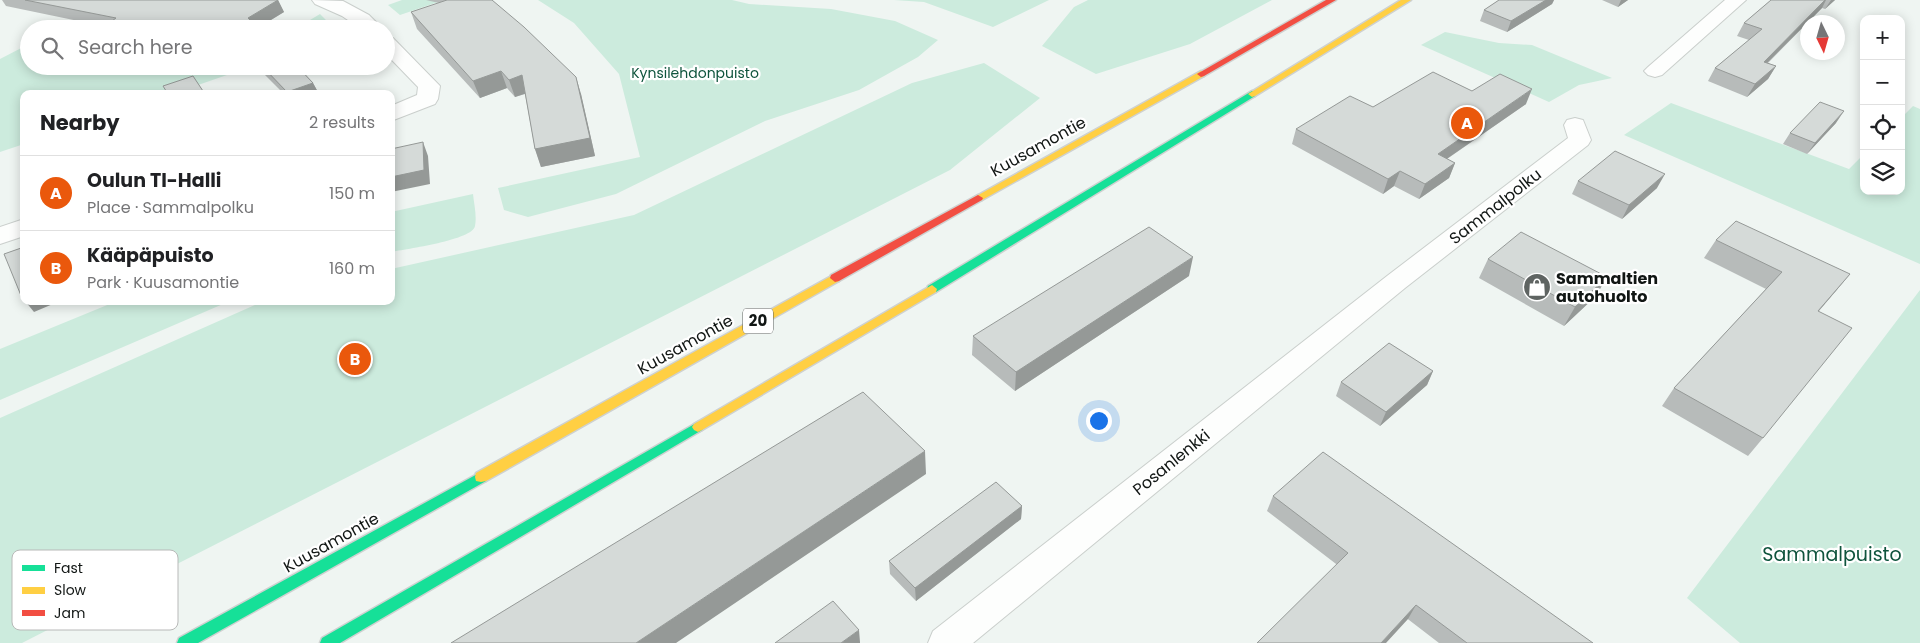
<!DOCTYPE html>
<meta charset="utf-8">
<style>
:root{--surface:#fff;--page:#f2f2f2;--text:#202124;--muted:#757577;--line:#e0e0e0;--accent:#ea580c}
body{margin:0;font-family:Poppins,sans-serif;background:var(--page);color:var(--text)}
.controls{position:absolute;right:15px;top:15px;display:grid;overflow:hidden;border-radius:10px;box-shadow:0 2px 12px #0003}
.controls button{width:45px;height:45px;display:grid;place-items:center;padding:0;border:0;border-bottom:1px solid var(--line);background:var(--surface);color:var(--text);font:25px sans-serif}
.compass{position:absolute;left:1800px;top:15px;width:45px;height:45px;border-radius:50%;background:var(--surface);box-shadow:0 2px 12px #0003;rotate:175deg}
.you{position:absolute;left:1098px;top:420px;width:18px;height:18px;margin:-12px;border:4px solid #fff;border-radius:50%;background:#1a73e8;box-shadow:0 0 0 8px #1a73e833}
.badge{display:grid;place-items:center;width:32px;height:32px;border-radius:50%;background:var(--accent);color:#fff;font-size:16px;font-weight:700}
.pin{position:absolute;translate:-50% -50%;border:2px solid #fff;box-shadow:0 1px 5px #0006}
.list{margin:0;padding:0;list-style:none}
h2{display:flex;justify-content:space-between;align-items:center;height:65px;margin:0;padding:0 20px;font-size:21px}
h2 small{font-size:16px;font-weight:400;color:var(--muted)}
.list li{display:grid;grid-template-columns:32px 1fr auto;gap:15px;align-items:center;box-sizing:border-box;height:75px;padding:0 20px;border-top:1px solid var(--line)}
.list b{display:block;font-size:19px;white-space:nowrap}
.list p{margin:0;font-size:16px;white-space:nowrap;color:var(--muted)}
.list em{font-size:16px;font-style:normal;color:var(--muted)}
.icon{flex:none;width:28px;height:28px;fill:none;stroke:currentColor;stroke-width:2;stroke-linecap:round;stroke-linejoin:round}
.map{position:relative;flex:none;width:1920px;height:643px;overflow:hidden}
.search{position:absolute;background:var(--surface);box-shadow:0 2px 12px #0003;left:20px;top:20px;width:375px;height:55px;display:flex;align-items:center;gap:12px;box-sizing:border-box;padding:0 18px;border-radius:28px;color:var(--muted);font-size:19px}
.panel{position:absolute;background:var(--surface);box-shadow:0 2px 12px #0003;left:20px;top:90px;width:375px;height:215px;border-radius:10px}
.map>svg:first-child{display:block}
.green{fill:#ccebdd}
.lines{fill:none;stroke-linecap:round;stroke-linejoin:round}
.street-casing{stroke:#cacfcc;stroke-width:2}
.fast-casing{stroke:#ced1d0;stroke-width:3}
.slow-casing{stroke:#ced1d0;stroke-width:3}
.jam-casing{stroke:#ced1d0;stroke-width:3}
.street{fill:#fdfefd;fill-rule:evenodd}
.fast{fill:#16e098;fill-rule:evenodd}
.slow{fill:#ffcf43;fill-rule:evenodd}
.jam{fill:#f24e42;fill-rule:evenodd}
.wall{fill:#b7bbba}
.shaded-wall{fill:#959997}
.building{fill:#d5dad8;stroke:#959997}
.labels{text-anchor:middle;stroke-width:4.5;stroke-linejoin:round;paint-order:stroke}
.far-park-label{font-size:14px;fill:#0f543d;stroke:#fff}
.shield{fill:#fff;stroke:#585c5a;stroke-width:1}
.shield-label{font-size:15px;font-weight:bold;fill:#111614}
.street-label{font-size:16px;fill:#111614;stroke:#fff}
.poi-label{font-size:16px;font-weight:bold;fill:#111614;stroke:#fff;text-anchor:start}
.near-park-label{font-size:19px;fill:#0f543d;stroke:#fff}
.key{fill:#fff;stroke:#b8b9b8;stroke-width:1}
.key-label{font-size:14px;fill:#111614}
</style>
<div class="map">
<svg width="1920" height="643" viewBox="0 0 1920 643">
<rect width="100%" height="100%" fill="#eff5f2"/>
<path class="green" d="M 402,0 L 444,0 L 400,15 L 388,5 Z
M 538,0 L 732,0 L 749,4 L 831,9 L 895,21 L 938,40 L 918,57 L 859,90 L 765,121 L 616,194 L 528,217 L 504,210 L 498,188 L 640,157 L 619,74 L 574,23 Z
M 894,0 L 1049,0 L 993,27 L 924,2 Z
M 1088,0 L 1272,0 L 1190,44 L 1096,74 L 1042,46 L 1074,7 Z
M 320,14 L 335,29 L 295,29 Z
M 1445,32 L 1499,43 L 1532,45 L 1612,78 L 1579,85 L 1549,102 L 1421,45 Z
M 29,44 L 29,66 L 209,68 L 253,66 L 172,94 L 24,94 L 24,144 L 0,152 L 0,59 Z
M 984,63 L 1040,98 L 950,170 L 22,643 L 0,643 L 0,418 L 264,301 L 391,301 L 391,269 L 634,215 L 912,83 Z
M 1671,103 L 1849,169 L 1864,154 L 1864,191 L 1901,191 L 1901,118 L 1913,106 L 1920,109 L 1920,264 L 1624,135 Z
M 473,194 C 474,204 477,216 475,226 C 473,240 406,249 391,252 L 391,212 Z
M 1920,290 L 1920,643 L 1740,643 L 1687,598 Z
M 117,301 L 230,301 L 0,400 L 0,349 Z"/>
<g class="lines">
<g class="street-casing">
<path id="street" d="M 312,0 L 343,1 L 369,15 L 383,29 L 361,29 L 342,16 L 315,4 Z
M 1725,0 L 1746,0 L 1662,75 L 1655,77 L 1648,75 L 1644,71 L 1648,67 Z
M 386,36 L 393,38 L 440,86 L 438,99 L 435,104 L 391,121 L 391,106 L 417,95 L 418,87 L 386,54 Z
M 1575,118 L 1583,120 L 1591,140 L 1588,145 L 1405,288 L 973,643 L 928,643 L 933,631 L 1387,276 L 1568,138 L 1564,125 L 1567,120 Z
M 24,219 L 24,236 L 0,244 L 0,227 Z"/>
</g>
<g class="fast-casing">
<path id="fast" d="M 1252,91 L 1255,92 L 1255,96 L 936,292 L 928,292 L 927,289 L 928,286 Z
M 698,422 L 702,424 L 704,427 L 702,430 L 340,643 L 320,643 L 322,638 Z
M 481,472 L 486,473 L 487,477 L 486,481 L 198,643 L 177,643 L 179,638 Z"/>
</g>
<g class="slow-casing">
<path id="slow" d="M 1401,0 L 1411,0 L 1255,96 L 1252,97 L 1248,94 Z
M 1201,71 L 1205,74 L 1204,76 L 982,200 L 978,201 L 973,198 Z
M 835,274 L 840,278 L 839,281 L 486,481 L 481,482 L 476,481 L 475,477 L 476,473 Z
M 932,285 L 937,289 L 936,292 L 702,430 L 698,432 L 694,430 L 692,427 L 694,424 Z"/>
</g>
<g class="jam-casing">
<path id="jam" d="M 1326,0 L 1336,0 L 1204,76 L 1201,77 L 1197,74 Z
M 978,195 L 983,198 L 982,200 L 839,281 L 835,282 L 830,278 L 831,275 Z"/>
</g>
<use href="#street" class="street"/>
<use href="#fast" class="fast"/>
<use href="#slow" class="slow"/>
<use href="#jam" class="jam"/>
</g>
<path class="wall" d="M 2,0 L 278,0 L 284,12 L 258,28 L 259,29 L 117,29 L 6,6 Z
M 426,0 L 492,0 L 581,94 L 595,156 L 541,167 L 535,149 L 525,94 L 515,97 L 507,88 L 480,98 L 417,29 L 411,12 L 439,3 Z
M 1499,0 L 1554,0 L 1552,4 L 1507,32 L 1480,21 L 1484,10 Z
M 1602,0 L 1628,0 L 1618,7 Z
M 1771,0 L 1835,0 L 1825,9 L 1822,8 L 1768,63 L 1776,66 L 1768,79 L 1747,97 L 1708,81 L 1715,68 L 1749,40 L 1737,36 L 1744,23 Z
M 256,66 L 297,66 L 313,83 L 319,94 L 284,94 Z
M 1472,91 L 1526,104 L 1447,159 L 1455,163 L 1449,178 L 1419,199 L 1394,186 L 1383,194 L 1292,144 L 1296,129 L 1373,107 Z
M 1836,123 L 1807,154 L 1783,144 L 1790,133 Z
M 1578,181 L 1657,188 L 1622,219 L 1572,194 Z
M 1716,240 L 1850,274 L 1819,311 L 1763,438 L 1748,456 L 1662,406 L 1674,388 L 1766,289 L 1704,258 Z
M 1488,259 L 1596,296 L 1564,326 L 1479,278 Z
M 1189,276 L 1015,391 L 972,355 L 973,336 Z
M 1433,371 L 1427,385 L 1380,426 L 1336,396 L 1341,382 Z
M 1273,496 L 1593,643 L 1439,643 L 1267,511 Z
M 1022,506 L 1021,519 L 916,601 L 890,574 L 889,561 Z"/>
<path class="shaded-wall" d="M 278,0 L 284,12 L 256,29 L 248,18 Z
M 1546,0 L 1554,0 L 1552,4 L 1507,32 L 1511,21 Z
M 1621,0 L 1628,0 L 1618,7 Z
M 1825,0 L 1826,0 L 1822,8 L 1756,74 L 1764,62 Z
M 1831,0 L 1835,0 L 1825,9 Z
M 1776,66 L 1768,79 L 1747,97 L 1755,84 Z
M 501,71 L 507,88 L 480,98 L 473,81 Z
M 522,75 L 527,93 L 515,97 L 509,80 Z
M 576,77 L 581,94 L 595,156 L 541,167 L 535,149 Z
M 313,83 L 319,94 L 288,94 L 287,92 Z
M 1532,89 L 1526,104 L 1432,169 L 1438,154 Z
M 1844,111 L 1836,123 L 1807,154 L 1815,143 Z
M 423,142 L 428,156 L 430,184 L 391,192 L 391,177 Z
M 1455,163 L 1449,178 L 1419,199 L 1425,184 Z
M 1400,171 L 1394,186 L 1383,194 L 1388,179 Z
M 1665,174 L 1657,188 L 1622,219 L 1629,205 Z
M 1193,257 L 1189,276 L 1015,391 L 1016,372 Z
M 1850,274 L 1835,292 L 1803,329 L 1818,311 Z
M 1607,277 L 1596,296 L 1564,326 L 1575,307 Z
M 25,301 L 60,301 L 34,312 Z
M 1433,371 L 1427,385 L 1380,426 L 1386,412 Z
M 925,451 L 926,474 L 676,643 L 636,643 Z
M 1022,506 L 1021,519 L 916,601 L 915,588 Z
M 1416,605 L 1408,619 L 1386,643 L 1381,643 Z
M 859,630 L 860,642 L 860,643 L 841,643 Z"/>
<path class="building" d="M 25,0 L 278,0 L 248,18 L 259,29 L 134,29 L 137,27 L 112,21 L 116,18 Z
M 447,0 L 492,0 L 524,27 L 576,77 L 590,138 L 535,149 L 522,75 L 509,80 L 501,71 L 473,81 L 411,12 Z
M 1499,0 L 1546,0 L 1511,21 L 1484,10 Z
M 1771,0 L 1825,0 L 1764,62 L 1776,66 L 1755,84 L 1715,68 L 1762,29 L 1744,23 Z
M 262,66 L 297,66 L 313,83 L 287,92 Z
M 1433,72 L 1472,91 L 1500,74 L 1532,89 L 1438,154 L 1455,163 L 1425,184 L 1400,171 L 1388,179 L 1296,129 L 1350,96 L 1373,107 Z
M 193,76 L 205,94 L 168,94 L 163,86 Z
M 1820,102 L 1844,111 L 1815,143 L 1790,133 Z
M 423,142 L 424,170 L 391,177 L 391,149 Z
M 1615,151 L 1665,174 L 1629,205 L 1578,181 Z
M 1736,221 L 1850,274 L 1818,311 L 1852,328 L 1763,438 L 1674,388 L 1782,272 L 1716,240 Z
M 1149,227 L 1193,257 L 1016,372 L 973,336 Z
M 1521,232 L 1607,277 L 1575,307 L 1488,259 Z
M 24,247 L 24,297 L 22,298 L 4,254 Z
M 1389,343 L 1433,371 L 1386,412 L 1341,382 Z
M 863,392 L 925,451 L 636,643 L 451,643 Z
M 1323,452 L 1593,643 L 1467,643 L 1416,605 L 1381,643 L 1257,643 L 1348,553 L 1273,496 Z
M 996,482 L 1022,506 L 915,588 L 889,561 Z
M 833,601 L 859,630 L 841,643 L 775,643 Z"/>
<defs>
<g id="shop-disc" transform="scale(1.4375)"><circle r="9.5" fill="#5f6462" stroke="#fff"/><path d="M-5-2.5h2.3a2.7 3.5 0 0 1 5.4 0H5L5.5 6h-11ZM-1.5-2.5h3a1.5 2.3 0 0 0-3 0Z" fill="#fff"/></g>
</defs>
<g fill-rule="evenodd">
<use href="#shop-disc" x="1537" y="287"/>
</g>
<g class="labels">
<g class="far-park-label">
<text x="695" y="78">Kynsilehdonpuisto</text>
</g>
<rect class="shield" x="743" y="308.5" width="30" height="25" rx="4"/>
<g class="shield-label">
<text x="758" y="326">20</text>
</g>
<g class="street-label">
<text transform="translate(1038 146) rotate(-29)" y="6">Kuusamontie</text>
<text transform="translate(1495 206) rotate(-38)" y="6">Sammalpolku</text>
<text transform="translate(685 344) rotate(-29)" y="6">Kuusamontie</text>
<text transform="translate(1171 462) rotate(-39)" y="6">Posanlenkki</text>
<text transform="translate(331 542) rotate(-29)" y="6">Kuusamontie</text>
</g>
<g class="poi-label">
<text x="1556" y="284">Sammaltien<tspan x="1556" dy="18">autohuolto</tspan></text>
</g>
<g class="near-park-label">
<text x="1832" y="561">Sammalpuisto</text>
</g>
</g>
<rect x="12" y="550" width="166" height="80" rx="8" class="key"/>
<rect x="22" y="565" width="23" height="6" fill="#16e098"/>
<rect x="22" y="587" width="23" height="7" fill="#ffcf43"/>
<rect x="22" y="610" width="23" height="6" fill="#f24e42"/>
<g class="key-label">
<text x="54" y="573">Fast</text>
<text x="54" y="595">Slow</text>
<text x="54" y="618">Jam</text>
</g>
</svg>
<div class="controls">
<button>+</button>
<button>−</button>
<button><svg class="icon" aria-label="locate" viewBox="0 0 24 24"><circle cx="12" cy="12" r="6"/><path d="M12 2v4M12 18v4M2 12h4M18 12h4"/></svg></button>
<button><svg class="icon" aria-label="layers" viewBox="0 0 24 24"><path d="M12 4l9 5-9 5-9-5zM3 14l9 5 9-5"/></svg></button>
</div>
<svg class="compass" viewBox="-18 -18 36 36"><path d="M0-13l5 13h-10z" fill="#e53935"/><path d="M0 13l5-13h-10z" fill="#757577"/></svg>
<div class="you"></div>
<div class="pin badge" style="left:1467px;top:123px">A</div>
<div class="pin badge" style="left:355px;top:359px">B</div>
<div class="search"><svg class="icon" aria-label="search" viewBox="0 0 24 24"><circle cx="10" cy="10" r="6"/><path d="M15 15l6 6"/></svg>Search here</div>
<section class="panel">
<h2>Nearby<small>2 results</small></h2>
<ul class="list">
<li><span class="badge">A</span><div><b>Oulun TI-Halli</b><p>Place · Sammalpolku</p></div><em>150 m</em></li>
<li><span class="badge">B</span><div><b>Kääpäpuisto</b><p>Park · Kuusamontie</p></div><em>160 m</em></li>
</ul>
</section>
</div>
